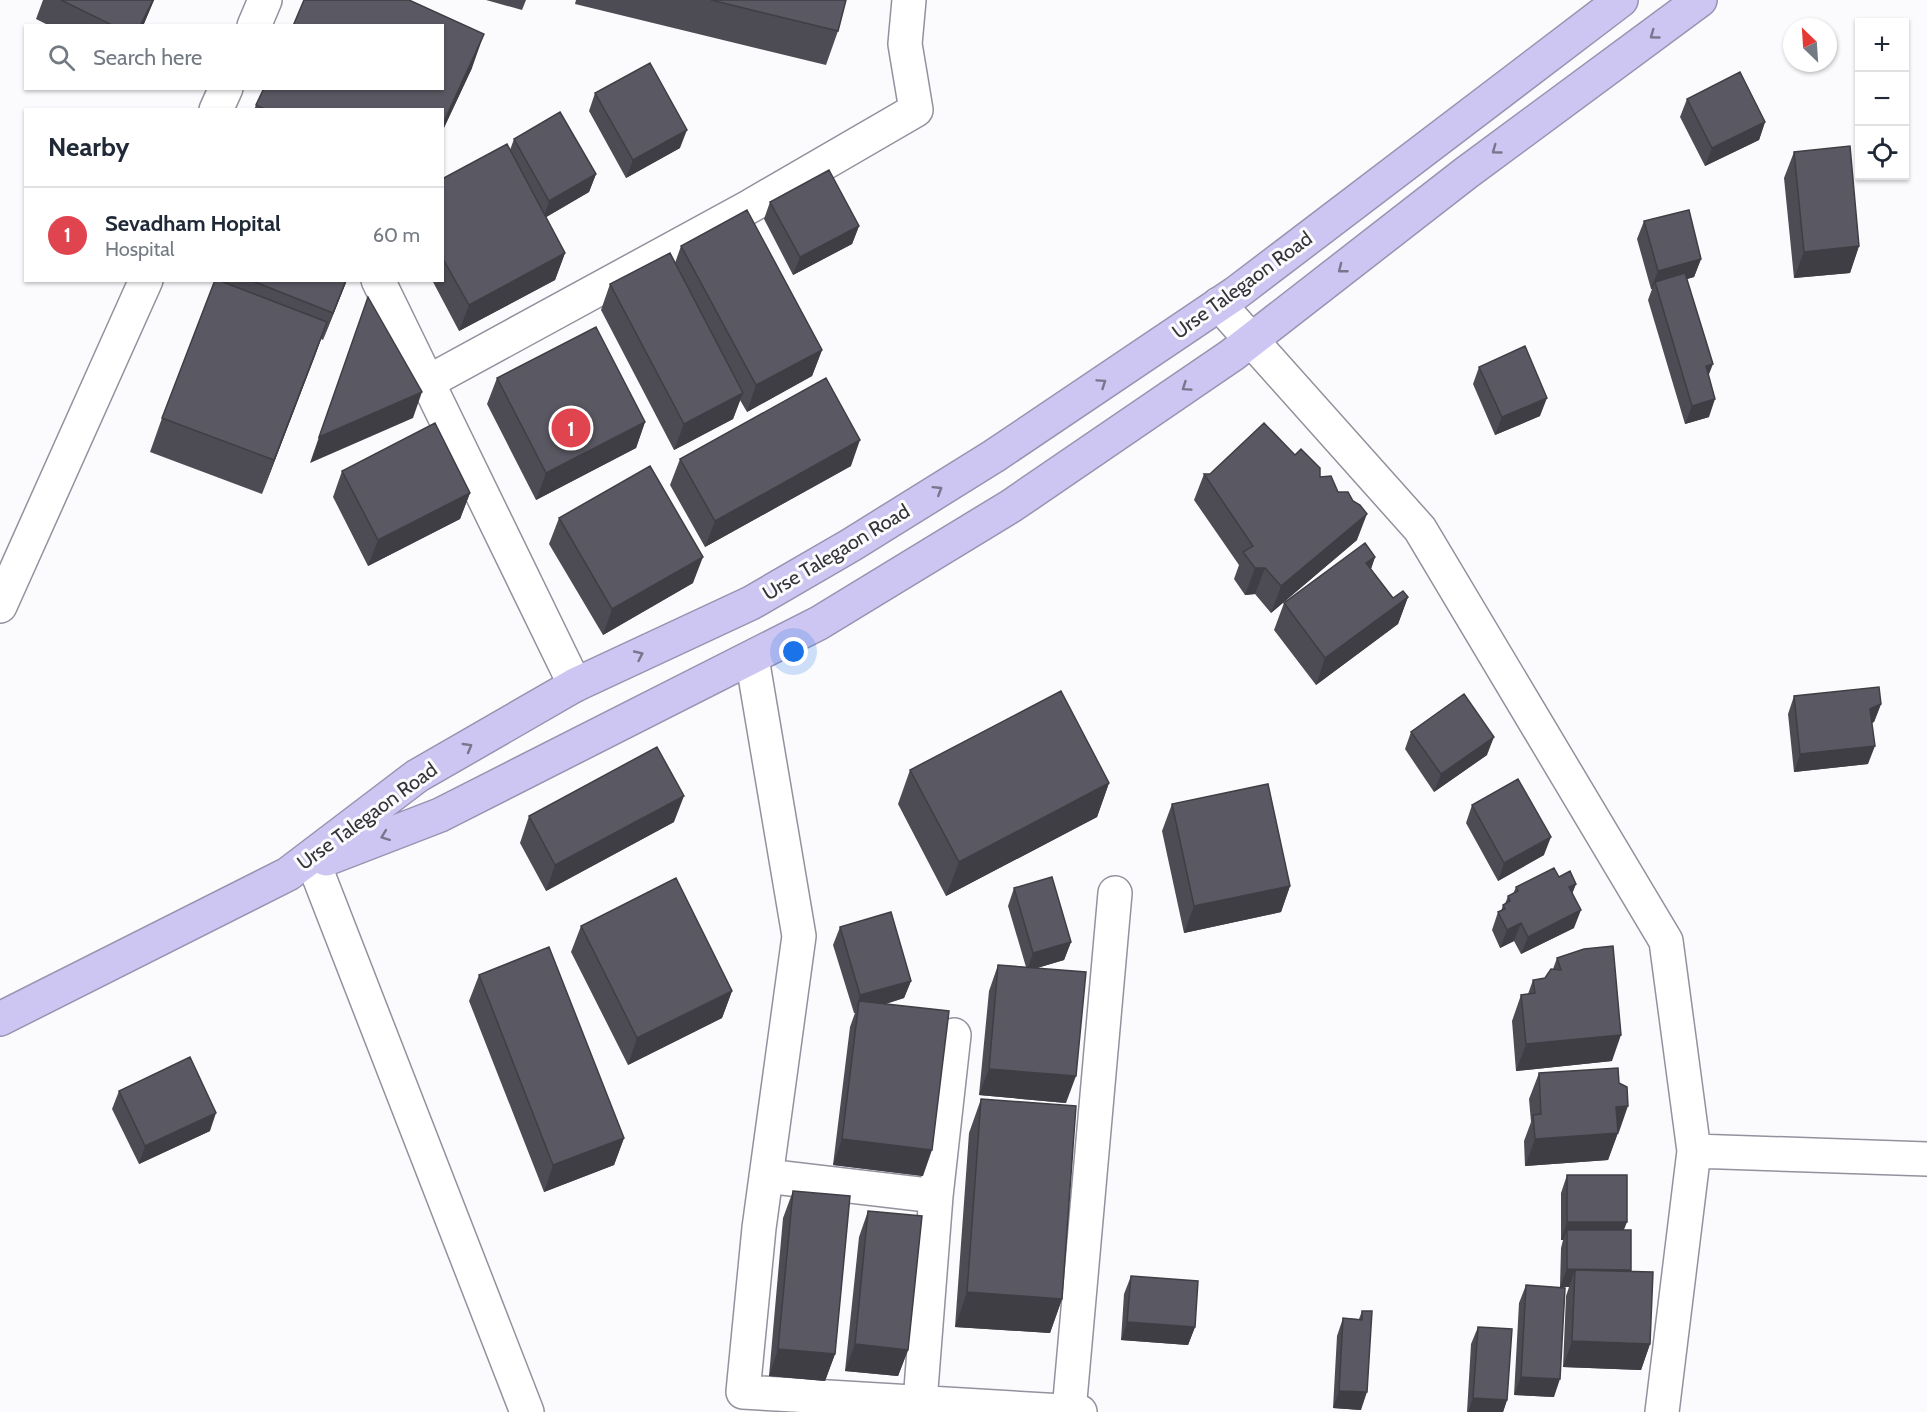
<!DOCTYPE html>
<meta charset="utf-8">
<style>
:root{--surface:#fff;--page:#f6f6f7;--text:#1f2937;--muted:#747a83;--line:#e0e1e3;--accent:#0f766e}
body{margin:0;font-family:Cabin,sans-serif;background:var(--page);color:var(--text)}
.controls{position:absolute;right:18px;top:18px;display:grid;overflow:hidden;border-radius:0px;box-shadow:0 2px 4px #0004}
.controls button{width:54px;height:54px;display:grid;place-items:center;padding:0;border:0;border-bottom:2px solid var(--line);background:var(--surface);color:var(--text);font:30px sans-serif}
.compass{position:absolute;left:1783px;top:18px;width:54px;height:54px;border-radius:50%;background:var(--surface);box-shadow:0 2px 4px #0004;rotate:335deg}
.you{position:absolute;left:794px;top:652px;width:21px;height:21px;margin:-15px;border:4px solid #fff;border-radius:50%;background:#1a73e8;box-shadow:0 0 0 9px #1a73e833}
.badge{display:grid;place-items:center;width:39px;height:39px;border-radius:50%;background:var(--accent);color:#fff;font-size:20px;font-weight:700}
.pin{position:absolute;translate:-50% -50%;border:3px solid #fff;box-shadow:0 2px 6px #0006}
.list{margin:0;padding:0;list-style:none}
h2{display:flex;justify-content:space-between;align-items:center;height:78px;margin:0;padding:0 24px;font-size:26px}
h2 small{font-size:20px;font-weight:400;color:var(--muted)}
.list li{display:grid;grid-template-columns:39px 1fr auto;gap:18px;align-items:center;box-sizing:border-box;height:96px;padding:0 24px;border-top:2px solid var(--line)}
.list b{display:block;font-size:22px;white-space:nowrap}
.list p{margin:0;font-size:20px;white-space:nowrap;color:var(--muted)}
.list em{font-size:20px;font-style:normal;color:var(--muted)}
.icon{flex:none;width:33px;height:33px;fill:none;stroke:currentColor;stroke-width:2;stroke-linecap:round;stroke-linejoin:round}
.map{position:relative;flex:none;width:1927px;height:1412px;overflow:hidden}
.search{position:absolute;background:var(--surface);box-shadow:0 2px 4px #0004;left:24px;top:24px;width:420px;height:66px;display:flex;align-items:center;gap:15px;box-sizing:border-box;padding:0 21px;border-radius:0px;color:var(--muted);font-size:22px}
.panel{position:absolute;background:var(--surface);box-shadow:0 2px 4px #0004;left:24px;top:108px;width:420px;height:174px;border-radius:0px}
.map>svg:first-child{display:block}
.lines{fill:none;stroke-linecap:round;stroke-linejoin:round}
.minor-casing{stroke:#93919d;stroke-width:36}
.highway-casing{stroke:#9893b1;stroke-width:36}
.minor{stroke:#fff;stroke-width:33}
.highway{stroke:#cec6f2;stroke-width:33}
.wall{fill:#4d4c54}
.shaded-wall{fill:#3f3e45}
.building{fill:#5a5862;stroke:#3f3e45;stroke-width:1.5}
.oneway{stroke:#79758c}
.labels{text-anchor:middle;stroke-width:6;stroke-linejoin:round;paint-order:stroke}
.street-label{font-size:20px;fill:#343338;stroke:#fbfbfd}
</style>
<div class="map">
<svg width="1927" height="1412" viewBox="0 0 1927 1412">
<rect width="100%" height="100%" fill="#fbfbfd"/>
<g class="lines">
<g class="minor-casing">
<path id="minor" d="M 254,26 L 265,0
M 216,110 L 226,88
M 378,280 L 575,685
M 1219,304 L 1420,529 L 1666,941 L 1694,1151 L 1662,1412
M 428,382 L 747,208 L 916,110 L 905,44 L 909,0
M 0,606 L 146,280
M 752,658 L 799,936 L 759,1228 L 743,1392 L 1080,1412
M 314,864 L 527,1412
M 1694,1151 L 1927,1159
M 766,1176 L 936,1196 L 920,1402
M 936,1196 L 954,1035
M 1069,1411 L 1115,893"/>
</g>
<g class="highway-casing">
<path id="highway" d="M 326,859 L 440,815 L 819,623 L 1011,506 L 1232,355 L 1466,173 L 1700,0
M 0,1019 L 288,874 L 417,776 L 575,685 L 751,603 L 851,545 L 994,456 L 1236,293 L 1621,0"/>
</g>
<use href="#minor" class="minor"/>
<use href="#highway" class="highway"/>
</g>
<path class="wall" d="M 43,0 L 154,0 L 143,26 L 50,26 L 36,19 Z
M 486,0 L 526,0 L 522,10 Z
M 576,0 L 846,0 L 838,31 L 826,65 L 575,4 Z
M 472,68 L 442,132 L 442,110 L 254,110 L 256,105 Z
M 595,93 L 680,148 L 626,178 L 589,111 Z
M 1687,99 L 1765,122 L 1759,140 L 1705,166 L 1680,117 Z
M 514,139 L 596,174 L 589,192 L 546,217 L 565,253 L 555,280 L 459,331 L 432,280 L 442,280 L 442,179 L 510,150 Z
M 1794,152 L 1859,246 L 1850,273 L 1794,278 L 1784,178 Z
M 770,202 L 859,226 L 852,244 L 793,275 L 764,219 Z
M 1644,221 L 1701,259 L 1694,277 L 1687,279 L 1708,376 L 1709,417 L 1685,424 L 1648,300 L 1652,289 L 1651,289 L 1637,239 Z
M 681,246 L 822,350 L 812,376 L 747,412 L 740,400 L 733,419 L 674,450 L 601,310 L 610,284 L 675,263 Z
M 223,280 L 347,280 L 323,340 L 321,339 L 262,494 L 150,452 L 162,418 Z
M 1479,367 L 1540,416 L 1495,435 L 1473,384 Z
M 497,378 L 645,422 L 636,448 L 536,500 L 487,404 Z
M 1295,455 L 1320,477 L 1357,540 L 1271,613 L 1255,594 L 1245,595 L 1234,579 L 1239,565 L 1194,500 L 1204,474 L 1210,474 Z
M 680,459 L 851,466 L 705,547 L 670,485 Z
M 342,471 L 470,493 L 460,519 L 368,566 L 333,497 Z
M 559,518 L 693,583 L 603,635 L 549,544 Z
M 1375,557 L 1371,569 L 1393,598 L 1408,597 L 1398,624 L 1316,685 L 1274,630 L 1284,603 Z
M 1794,696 L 1881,704 L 1874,722 L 1872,723 L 1868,764 L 1794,772 L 1788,714 Z
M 1411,732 L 1487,755 L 1434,792 L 1405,749 Z
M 910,770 L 1109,783 L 1097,817 L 946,896 L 898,804 Z
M 1172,804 L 1290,886 L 1281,912 L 1184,933 L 1162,831 Z
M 1472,805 L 1544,855 L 1498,881 L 1466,823 Z
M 529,816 L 674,822 L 546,891 L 520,843 Z
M 1559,877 L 1576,884 L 1572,893 L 1574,928 L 1521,954 L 1514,941 L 1500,948 L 1492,930 L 1498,912 L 1501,911 L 1503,905 L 1505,904 L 1508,896 L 1513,894 L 1516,887 Z
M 1014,888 L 1071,942 L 1064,960 L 1037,968 L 1066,1103 L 979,1095 L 989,991 L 998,965 L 1026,967 L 1008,906 Z
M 581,926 L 732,991 L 722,1018 L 628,1065 L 571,952 Z
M 840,927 L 911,981 L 904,998 L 886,1004 L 923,1176 L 833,1165 L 850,1027 L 855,1013 L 854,1013 L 833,945 Z
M 1557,958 L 1612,1061 L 1516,1071 L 1512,1021 L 1521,995 L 1528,994 L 1533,980 L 1545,978 L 1553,969 Z
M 479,975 L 624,1138 L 614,1165 L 544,1192 L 469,1001 Z
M 1539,1073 L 1619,1132 L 1618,1132 L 1608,1160 L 1525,1166 L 1524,1141 L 1531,1122 L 1529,1099 Z
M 119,1091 L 210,1131 L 139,1164 L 112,1109 Z
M 981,1099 L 1062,1299 L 1050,1333 L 955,1327 L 969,1133 Z
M 1567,1175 L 1624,1230 L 1631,1271 L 1650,1344 L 1641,1370 L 1563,1367 L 1566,1296 L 1569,1287 L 1560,1287 L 1561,1248 L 1563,1240 L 1561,1240 L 1561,1193 Z
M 793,1191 L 835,1354 L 825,1381 L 769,1376 L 783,1218 Z
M 868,1211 L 908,1350 L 898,1376 L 845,1371 L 859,1237 Z
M 1131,1276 L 1195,1327 L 1188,1345 L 1121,1340 L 1124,1294 Z
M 1526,1285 L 1554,1397 L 1514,1395 L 1519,1303 Z
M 1362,1311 L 1361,1410 L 1333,1408 L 1337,1336 L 1343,1318 L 1359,1319 Z
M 1478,1327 L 1507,1400 L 1503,1412 L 1467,1412 L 1471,1344 Z"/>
<path class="shaded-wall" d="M 153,0 L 154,0 L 143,26 L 140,26 Z
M 484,34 L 472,68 L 442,132 L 442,126 Z
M 1765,122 L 1759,140 L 1705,166 L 1712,148 Z
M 687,130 L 680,148 L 626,178 L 633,160 Z
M 596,174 L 589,192 L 543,219 L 549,201 Z
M 859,226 L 852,244 L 793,275 L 800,257 Z
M 1859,246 L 1850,273 L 1794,278 L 1804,252 Z
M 565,253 L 555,280 L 459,331 L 469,305 Z
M 1701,259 L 1694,277 L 1657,288 L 1655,282 L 1652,289 L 1651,289 L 1658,271 Z
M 346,280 L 347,280 L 323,340 L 333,313 Z
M 327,322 L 315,356 L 262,494 L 274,460 Z
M 822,350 L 812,376 L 747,412 L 756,385 Z
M 1713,364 L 1706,382 L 1706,366 Z
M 422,392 L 413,418 L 310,463 L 319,437 Z
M 743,393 L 733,419 L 674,450 L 684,424 Z
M 1547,398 L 1540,416 L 1495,435 L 1502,417 Z
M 1715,399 L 1709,417 L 1685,424 L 1692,406 Z
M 645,422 L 636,448 L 536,500 L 546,473 Z
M 860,440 L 851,466 L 705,547 L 715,521 Z
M 470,493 L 460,519 L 368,566 L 378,540 Z
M 1367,514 L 1357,540 L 1271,613 L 1281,586 Z
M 703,557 L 693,583 L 603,635 L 612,609 Z
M 1375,557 L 1366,583 L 1366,563 Z
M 1255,568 L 1265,568 L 1255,594 L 1245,595 Z
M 1408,597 L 1398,624 L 1316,685 L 1325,658 Z
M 1881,704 L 1874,722 L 1864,726 L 1870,709 Z
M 1494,737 L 1487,755 L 1434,792 L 1441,774 Z
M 1875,746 L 1868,764 L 1794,772 L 1800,754 Z
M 1109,783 L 1097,817 L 946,896 L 959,862 Z
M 684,796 L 674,822 L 546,891 L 555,865 Z
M 1551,837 L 1544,855 L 1498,881 L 1504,863 Z
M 1576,884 L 1569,902 L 1569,887 Z
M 1290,886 L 1281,912 L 1184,933 L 1194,906 Z
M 1581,910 L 1574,928 L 1521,954 L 1528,937 Z
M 1521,923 L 1514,941 L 1500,948 L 1507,930 Z
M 1071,942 L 1064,960 L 1027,971 L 1033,953 Z
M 911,981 L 904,998 L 858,1012 L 859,1001 L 854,1013 L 860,995 Z
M 732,991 L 722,1018 L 628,1065 L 637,1038 Z
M 1621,1035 L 1612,1061 L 1516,1071 L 1526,1044 Z
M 989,1069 L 1076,1076 L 1066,1103 L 979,1095 Z
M 1628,1106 L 1619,1132 L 1606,1133 L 1616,1107 Z
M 216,1113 L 210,1131 L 139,1164 L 145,1146 Z
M 1618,1133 L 1608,1160 L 1525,1166 L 1535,1139 Z
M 624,1138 L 614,1165 L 544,1192 L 553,1165 Z
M 842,1139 L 932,1150 L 923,1176 L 833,1165 Z
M 1567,1222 L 1627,1222 L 1620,1240 L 1567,1230 L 1563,1240 L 1561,1240 Z
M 1567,1269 L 1631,1270 L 1624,1288 L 1575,1270 L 1569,1287 L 1560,1287 Z
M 967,1292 L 1062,1299 L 1050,1333 L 955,1327 Z
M 1127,1322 L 1195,1327 L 1188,1345 L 1121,1340 Z
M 1572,1341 L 1650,1344 L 1641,1370 L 1563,1367 Z
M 855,1344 L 908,1350 L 898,1376 L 845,1371 Z
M 778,1349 L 835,1354 L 825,1381 L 769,1376 Z
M 1521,1377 L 1560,1379 L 1554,1397 L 1514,1395 Z
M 1339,1391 L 1367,1392 L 1361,1410 L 1333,1408 Z
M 1473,1398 L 1507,1400 L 1503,1412 L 1468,1412 Z"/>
<path class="building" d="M 61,0 L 153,0 L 140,26 L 114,26 Z
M 304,0 L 409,0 L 484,34 L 442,126 L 442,110 L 267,110 L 256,105 L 264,88 L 442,88 L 442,26 L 293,26 Z
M 711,0 L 846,0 L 838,31 Z
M 650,63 L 687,130 L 633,160 L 595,93 Z
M 1740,72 L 1765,122 L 1712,148 L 1687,99 Z
M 560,112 L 596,174 L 549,201 L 514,139 Z
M 507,144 L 565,253 L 469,305 L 442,257 L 442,179 Z
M 1850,146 L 1859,246 L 1804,252 L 1794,152 Z
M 829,170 L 859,226 L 800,257 L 770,202 Z
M 747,210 L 822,350 L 756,385 L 681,246 Z
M 1689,210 L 1701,259 L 1658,271 L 1644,221 Z
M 670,253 L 743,393 L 684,424 L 610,284 Z
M 1685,273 L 1713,364 L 1706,366 L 1715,399 L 1692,406 L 1655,282 Z
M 215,280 L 218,280 L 327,322 L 274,460 L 162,418 Z
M 250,280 L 346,280 L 333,313 Z
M 368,297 L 422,392 L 319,437 Z
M 596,327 L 645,422 L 546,473 L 497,378 Z
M 1525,346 L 1547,398 L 1502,417 L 1479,367 Z
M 826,378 L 860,440 L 715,521 L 680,459 Z
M 435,423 L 470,493 L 378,540 L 342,471 Z
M 1264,423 L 1295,455 L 1301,449 L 1320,468 L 1320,477 L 1331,476 L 1338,492 L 1348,492 L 1353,501 L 1360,505 L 1367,514 L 1281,586 L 1265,568 L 1255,568 L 1243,552 L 1253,546 L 1204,474 L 1210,474 Z
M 650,466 L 703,557 L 612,609 L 559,518 Z
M 1365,543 L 1375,557 L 1366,563 L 1393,598 L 1403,591 L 1408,597 L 1325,658 L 1284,603 Z
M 1879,687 L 1881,704 L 1870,709 L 1875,746 L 1800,754 L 1794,696 Z
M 1061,691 L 1109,783 L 959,862 L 910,770 Z
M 1464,694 L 1494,737 L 1441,774 L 1411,732 Z
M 657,747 L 684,796 L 555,865 L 529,816 Z
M 1518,779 L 1551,837 L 1504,863 L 1472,805 Z
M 1268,784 L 1290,886 L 1194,906 L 1172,804 Z
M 1554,868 L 1559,877 L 1570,871 L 1576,884 L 1569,887 L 1581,910 L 1528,937 L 1521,923 L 1507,930 L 1498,912 L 1505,909 L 1503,905 L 1510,901 L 1508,896 L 1518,891 L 1516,887 Z
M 1052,877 L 1071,942 L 1033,953 L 1014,888 Z
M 676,878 L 732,991 L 637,1038 L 581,926 Z
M 891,912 L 911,981 L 860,995 L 840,927 Z
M 1613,946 L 1621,1035 L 1526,1044 L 1521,995 L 1535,993 L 1533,980 L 1545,978 L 1551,969 L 1561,970 L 1557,958 L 1584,949 Z
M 549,947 L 624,1138 L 553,1165 L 479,975 Z
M 998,965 L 1086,972 L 1076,1076 L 989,1069 Z
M 859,1001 L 949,1011 L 932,1150 L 842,1139 Z
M 190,1057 L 216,1113 L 145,1146 L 119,1091 Z
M 1618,1068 L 1619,1083 L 1627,1087 L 1628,1106 L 1616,1107 L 1618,1133 L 1535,1139 L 1533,1115 L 1541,1114 L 1539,1073 Z
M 981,1099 L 1076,1106 L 1062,1299 L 967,1292 Z
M 1567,1175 L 1627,1175 L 1627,1222 L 1567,1222 Z
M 793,1191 L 850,1196 L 835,1354 L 778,1349 Z
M 868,1211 L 922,1216 L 908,1350 L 855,1344 Z
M 1567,1230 L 1631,1230 L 1631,1270 L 1567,1269 Z
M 1575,1270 L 1653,1272 L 1650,1344 L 1572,1341 Z
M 1131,1276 L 1198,1281 L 1195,1327 L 1127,1322 Z
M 1526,1285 L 1565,1288 L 1560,1379 L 1521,1377 Z
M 1362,1311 L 1372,1311 L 1367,1392 L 1339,1391 L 1343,1318 L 1362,1320 Z
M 1478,1327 L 1512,1329 L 1507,1400 L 1473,1398 Z"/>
<defs><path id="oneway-chevron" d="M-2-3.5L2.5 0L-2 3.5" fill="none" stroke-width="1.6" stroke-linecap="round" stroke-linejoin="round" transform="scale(1.5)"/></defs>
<g class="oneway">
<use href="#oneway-chevron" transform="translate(1654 35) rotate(144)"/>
<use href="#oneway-chevron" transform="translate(1496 150) rotate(144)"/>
<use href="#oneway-chevron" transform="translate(1342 269) rotate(142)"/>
<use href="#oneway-chevron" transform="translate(1102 383) rotate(-34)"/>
<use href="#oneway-chevron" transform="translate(1186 387) rotate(146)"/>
<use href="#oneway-chevron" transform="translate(938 490) rotate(-32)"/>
<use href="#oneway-chevron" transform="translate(639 655) rotate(-25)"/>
<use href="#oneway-chevron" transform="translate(468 747) rotate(-30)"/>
<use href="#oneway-chevron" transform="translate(385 836) rotate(159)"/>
</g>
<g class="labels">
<g class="street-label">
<text transform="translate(1242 285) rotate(-36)" y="7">Urse Talegaon Road</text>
<text transform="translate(836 552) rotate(-31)" y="7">Urse Talegaon Road</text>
<text transform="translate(367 816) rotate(-36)" y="7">Urse Talegaon Road</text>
</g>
</g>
</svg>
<div class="controls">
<button>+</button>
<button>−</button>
<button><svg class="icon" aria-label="locate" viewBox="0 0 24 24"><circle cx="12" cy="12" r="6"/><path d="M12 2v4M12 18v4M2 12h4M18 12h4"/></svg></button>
</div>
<svg class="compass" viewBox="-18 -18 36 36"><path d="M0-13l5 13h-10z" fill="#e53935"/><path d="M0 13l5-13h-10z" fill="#747a83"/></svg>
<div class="you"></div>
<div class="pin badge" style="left:571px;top:428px;background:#e0444e">1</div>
<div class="search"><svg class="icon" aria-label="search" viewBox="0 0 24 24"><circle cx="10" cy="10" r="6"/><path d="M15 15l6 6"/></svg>Search here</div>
<section class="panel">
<h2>Nearby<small></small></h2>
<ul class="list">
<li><span class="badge" style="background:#e0444e">1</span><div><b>Sevadham Hopital</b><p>Hospital</p></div><em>60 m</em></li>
</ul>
</section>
</div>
